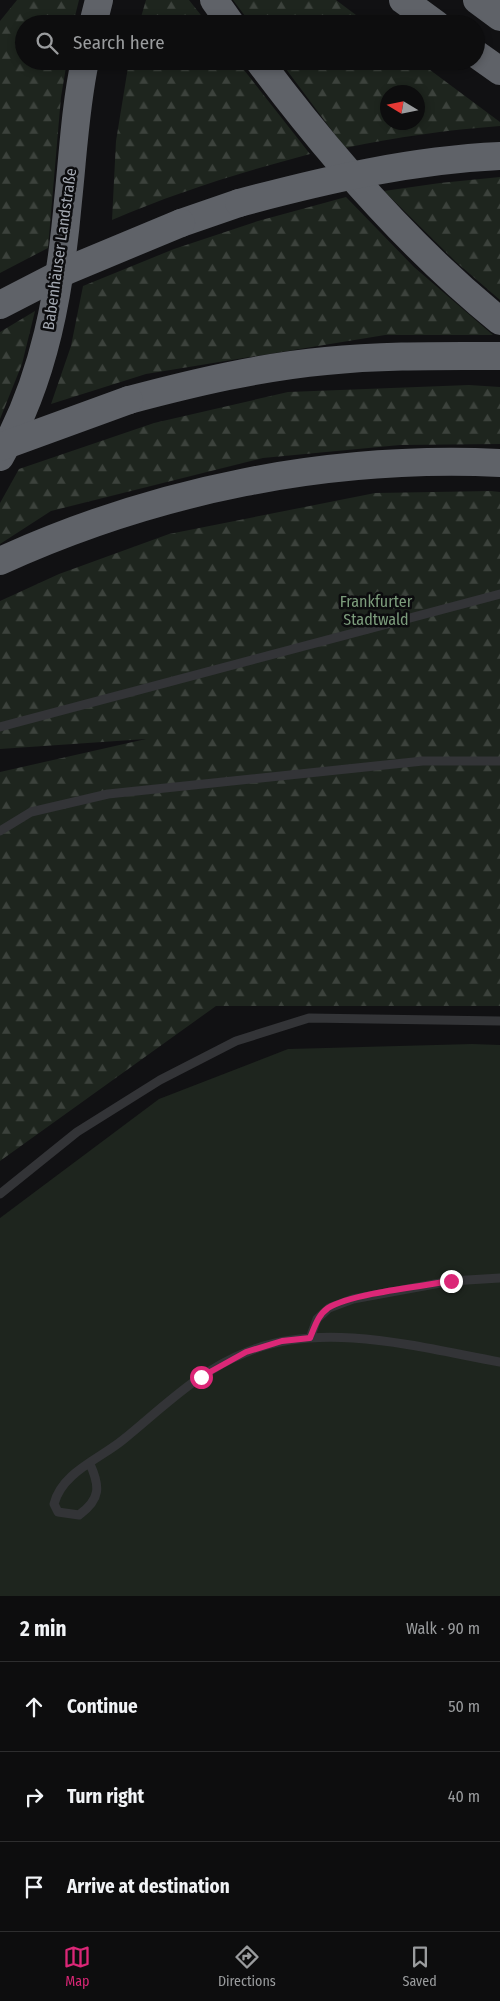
<!DOCTYPE html>
<meta charset="utf-8">
<style>
:root{--surface:#0d0d0e;--page:#1b1b1c;--text:#f1f3f6;--muted:#9a9c9e;--line:#2d2d2e;--accent:#db2777}
body{margin:0;font-family:"Fira Sans Condensed",sans-serif;background:var(--page);color:var(--text)}
.compass{position:absolute;left:380px;top:85px;width:45px;height:45px;border-radius:50%;background:var(--surface);box-shadow:0 2px 8px #0003;rotate:280deg}
.stop{position:absolute;width:15px;height:15px;margin:-11px;border:4px solid #db2777;border-radius:50%;background:#fff}
.stop.end{background:#db2777;border-color:#fff;box-shadow:0 1px 5px #0008}
.list{margin:0;padding:0;list-style:none}
h2{display:flex;justify-content:space-between;align-items:center;height:65px;margin:0;padding:0 20px;font-size:21px}
h2 small{font-size:16px;font-weight:400;color:var(--muted)}
.list li{display:grid;grid-template-columns:32px 1fr auto;gap:15px;align-items:center;box-sizing:border-box;height:90px;padding:0 20px;border-top:1px solid var(--line)}
.list b{display:block;font-size:19px;white-space:nowrap}
.list em{font-size:16px;font-style:normal;color:var(--muted)}
.icon{flex:none;width:28px;height:28px;fill:none;stroke:currentColor;stroke-width:2;stroke-linecap:round;stroke-linejoin:round}
.map{position:relative;flex:none;width:500px;height:1596px;overflow:hidden}
.search{position:absolute;background:var(--surface);box-shadow:0 2px 8px #0003;left:15px;right:15px;top:15px;height:55px;display:flex;align-items:center;gap:12px;box-sizing:border-box;padding:0 18px;border-radius:28px;color:var(--muted);font-size:19px}
.sheet{height:335px;background:var(--surface)}
nav{display:flex;justify-content:space-around;align-items:center;box-sizing:border-box;height:70px;border-top:1px solid var(--line);background:var(--surface);font-size:14px;color:var(--muted)}
nav a{display:grid;justify-items:center;gap:2px}
nav .on{color:var(--accent)}
.map>svg:first-child{display:block}
.green{fill:#1e251e}
.forest{fill:url(#forest-firs);fill-rule:evenodd}
.lines{fill:none;stroke-linecap:round;stroke-linejoin:round}
.lane{stroke:#333437;stroke-width:9}
.highway{stroke:#5f6268;stroke-width:28}
.highway-bridge{stroke:#5f6268;stroke-width:28}
.route{stroke:#db2777;stroke-width:6}
.labels{text-anchor:middle;stroke-width:5;stroke-linejoin:round;paint-order:stroke}
.street-label{font-size:16px;fill:#a4a9b2;stroke:#0c0c0e}
.park-label{font-size:16px;fill:#7c9c7c;stroke:#0c0c0e}
</style>
<div class="map">
<svg width="500" height="1596" viewBox="0 0 500 1596">
<defs>
<pattern id="forest-firs" width="22" height="20" patternUnits="userSpaceOnUse" patternTransform="scale(1.25)"><rect width="22" height="20" fill="#1e251e"/><path d="M5 1l3.5 6h-7zM16 11l3.5 6h-7z" fill="#3c423c"/></pattern>
</defs>
<rect width="100%" height="100%" fill="#111113"/>
<path class="green" d="M 472,1044 L 500,1045 L 500,1596 L 0,1596 L 0,1218 L 159,1099 L 288,1049 Z"/>
<path class="forest" d="M 17,0 L 79,0 L 73,24 L 24,24 L 24,61 L 67,61 L 61,97 L 48,248 L 0,273 L 0,21 Z
M 146,0 L 189,0 L 208,24 L 139,24 Z
M 233,0 L 336,0 L 368,24 L 251,24 Z
M 129,61 L 237,61 L 310,154 C 242,172 177,192 112,220 L 116,141 Z
M 280,61 L 418,61 L 500,122 L 500,126 C 447,130 397,137 345,148 ZM 388,92 L 418,92 L 418,122 L 388,122 Z
M 500,177 L 500,300 L 456,262 L 384,191 L 440,183 Z
M 346,197 L 414,267 L 493,335 L 385,335 L 146,374 L 51,404 L 71,346 L 83,286 L 174,249 L 258,221 Z
M 35,311 L 22,364 L 0,419 L 0,332 Z
M 469,385 L 500,387 L 500,444 L 400,445 L 263,458 L 51,511 L 0,544 L 0,503 L 19,469 L 154,423 L 288,392 Z
M 491,491 L 500,492 L 500,1006 L 216,1006 L 0,1161 L 0,772 L 146,739 L 0,749 L 0,601 L 59,574 L 169,534 L 375,493 Z"/>
<g class="lines">
<path class="lane" d="M 0,727 L 500,594
M 0,831 L 31,812 L 108,794 L 423,761 L 500,761
M 0,1194 L 77,1132 L 160,1080 L 236,1041 L 309,1018 L 500,1021
M 310,1338 L 317,1319 L 329,1308 L 353,1299 L 451,1281 L 500,1278
M 90,1464 C 100,1486 101,1499 79,1515 L 58,1512 L 54,1504 C 62,1472 100,1459 124,1439 C 162,1408 200,1370 247,1352 C 323,1320 422,1348 500,1362"/>
<path class="highway" d="M 214,0 L 231,24
M 403,0 L 436,24
M 477,0 L 500,17
M 93,24 L 99,0
M 476,54 L 500,71
M 259,61 C 330,156 408,246 500,321
M 181,223 L 239,203
M 129,400 C 193,383 260,367 326,361 C 383,355 442,356 500,356
M 0,457 C 45,379 60,291 68,201 C 73,155 75,108 85,61
M 0,561 C 156,490 328,455 500,463"/>
<path class="highway-bridge" d="M 239,203 C 325,180 411,160 500,156
M 0,305 L 68,270 L 181,223
M 0,447 L 129,400"/>
</g>
<g class="lines">
<path class="route" d="M 201,1377 L 246,1352 L 282,1341 L 310,1338 C 315,1326 318,1315 328,1308 C 350,1294 422,1286 451,1281"/>
</g>
<g class="labels">
<g class="street-label">
<text transform="translate(59 249) rotate(-82)" y="6">Babenhäuser Landstraße</text>
</g>
<g class="park-label">
<text x="376" y="607">Frankfurter<tspan x="376" dy="18">Stadtwald</tspan></text>
</g>
</g>
</svg>
<svg class="compass" viewBox="-18 -18 36 36"><path d="M0-13l5 13h-10z" fill="#e53935"/><path d="M0 13l5-13h-10z" fill="#9a9c9e"/></svg>
<div class="stop" style="left:201px;top:1377px"></div>
<div class="stop end" style="left:451px;top:1281px"></div>
<div class="search"><svg class="icon" aria-label="search" viewBox="0 0 24 24"><circle cx="10" cy="10" r="6"/><path d="M15 15l6 6"/></svg>Search here</div>
</div>
<section class="sheet">
<h2>2 min<small>Walk · 90 m</small></h2>
<ul class="list">
<li><svg class="icon" aria-label="ahead" viewBox="0 0 24 24"><path d="M12 20V5M6 11l6-6 6 6"/></svg><div><b>Continue</b></div><em>50 m</em></li>
<li><svg class="icon" aria-label="right" viewBox="0 0 24 24"><path d="M7 20v-9h11M14 6l5 5-5 5"/></svg><div><b>Turn right</b></div><em>40 m</em></li>
<li><svg class="icon" aria-label="arrive" viewBox="0 0 24 24"><path d="M6 21V4h12l-3 4 3 4H6"/></svg><div><b>Arrive at destination</b></div></li>
</ul>
</section>
<nav>
<a class="on"><svg class="icon" aria-label="map" viewBox="0 0 24 24"><path d="M3 6l6-2 6 2 6-2v14l-6 2-6-2-6 2zM9 4v14M15 6v14"/></svg>Map</a>
<a><svg class="icon" aria-label="directions" viewBox="0 0 24 24"><path d="M12 3l9 9-9 9-9-9zM9 14v-3h6M13 9l2 2-2 2"/></svg>Directions</a>
<a><svg class="icon" aria-label="saved" viewBox="0 0 24 24"><path d="M7 4h10v16l-5-4-5 4z"/></svg>Saved</a>
</nav>
